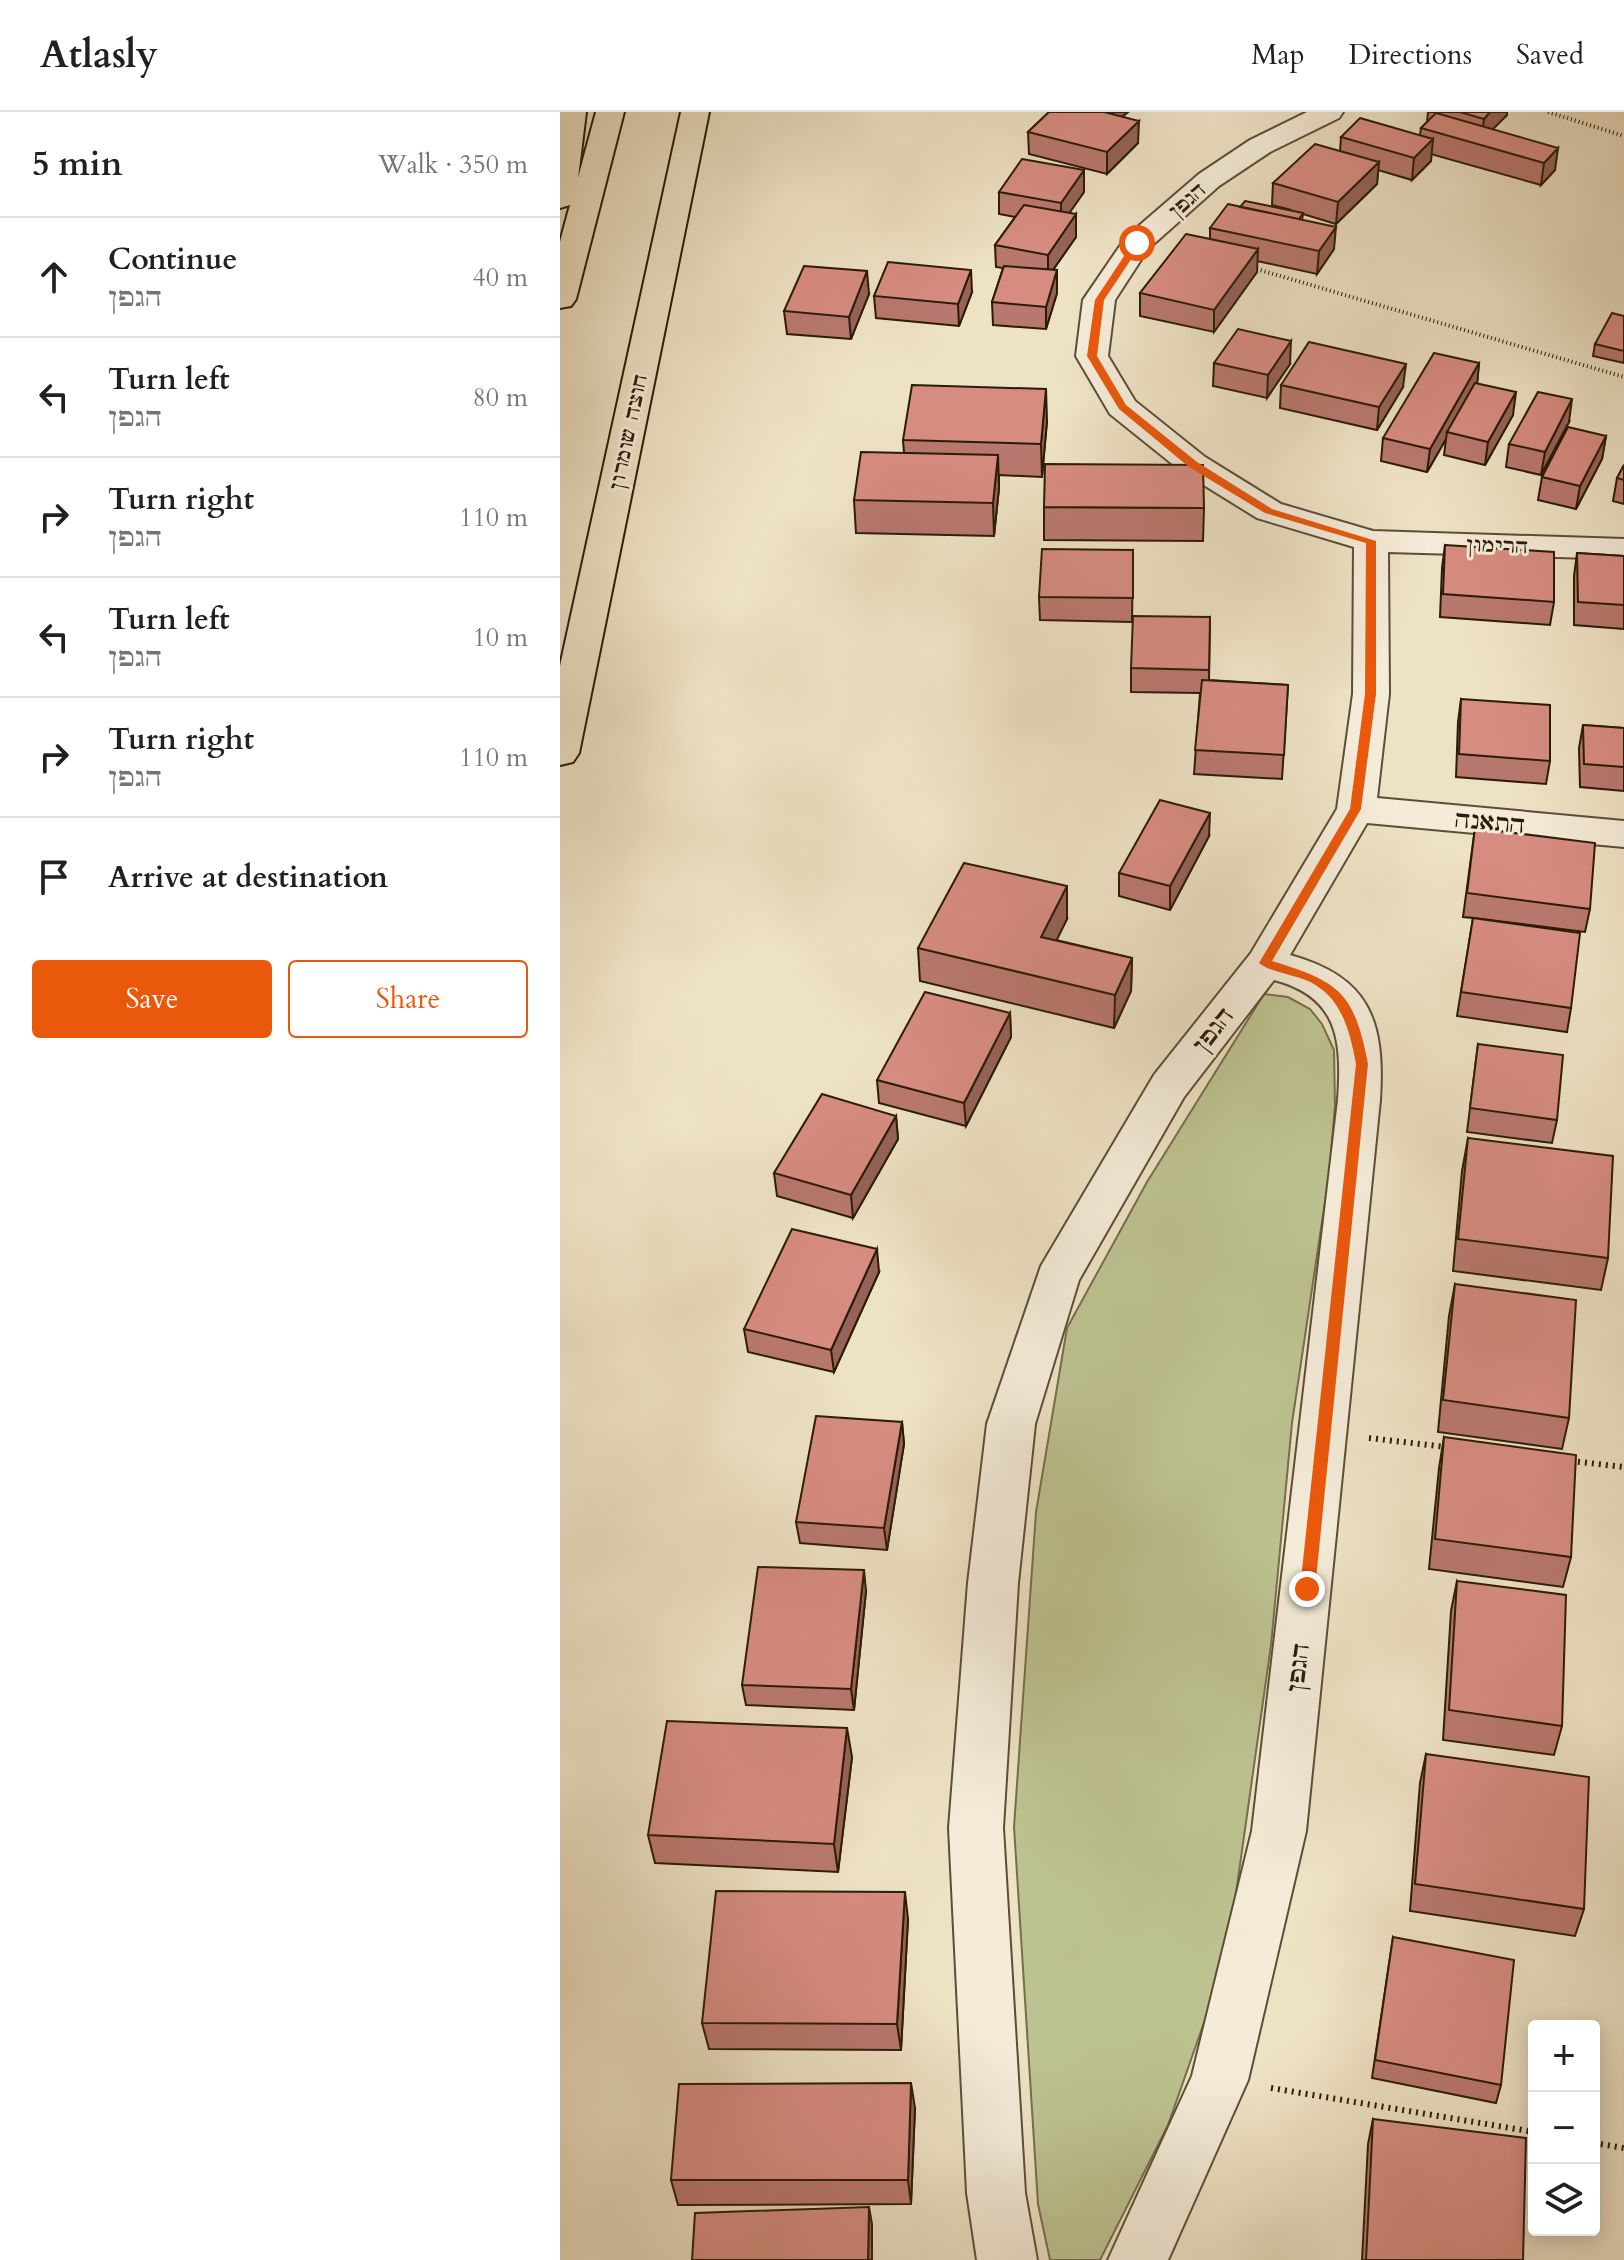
<!DOCTYPE html>
<meta charset="utf-8">
<style>
:root{--surface:#fff;--page:#f6f6f6;--text:#202124;--muted:#757577;--line:#e0e0e0;--accent:#ea580c}
body{margin:0;font-family:Cardo,"Frank Ruhl Libre",serif;background:var(--page);color:var(--text)}
.controls{position:absolute;right:24px;bottom:24px;display:grid;overflow:hidden;border-radius:8px;box-shadow:0 4px 20px #0003}
.controls button{width:72px;height:72px;display:grid;place-items:center;padding:0;border:0;border-bottom:2px solid var(--line);background:var(--surface);color:var(--text);font:40px sans-serif}
.stop{position:absolute;width:24px;height:24px;margin:-18px;border:6px solid #ea580c;border-radius:50%;background:#fff}
.stop.end{background:#ea580c;border-color:#fff;box-shadow:0 2px 8px #0008}
.list{margin:0;padding:0;list-style:none}
h2{display:flex;justify-content:space-between;align-items:center;height:104px;margin:0;padding:0 32px;font-size:34px}
h2 small{font-size:26px;font-weight:400;color:var(--muted)}
.list li{display:grid;grid-template-columns:52px 1fr auto;gap:24px;align-items:center;box-sizing:border-box;height:120px;padding:0 32px;border-top:2px solid var(--line)}
.list b{display:block;font-size:30px;white-space:nowrap}
.list p{margin:0;font-size:26px;white-space:nowrap;color:var(--muted)}
.list em{font-size:26px;font-style:normal;color:var(--muted)}
.actions{display:flex;gap:16px;padding:24px 32px}
.actions a{flex:1;padding:18px 0;border:2px solid var(--accent);border-radius:8px;text-align:center;font-size:28px;color:var(--accent)}
.actions .main{background:var(--accent);color:#fff}
.icon{flex:none;width:44px;height:44px;fill:none;stroke:currentColor;stroke-width:2;stroke-linecap:round;stroke-linejoin:round}
.map{position:relative;flex:none;width:1064px;height:2148px;overflow:hidden}
header{display:flex;align-items:center;gap:48px;box-sizing:border-box;height:112px;padding:0 40px;background:var(--surface);border-bottom:2px solid var(--line)}
header strong{font-size:38px}
nav{display:flex;gap:44px;margin-inline-start:auto;font-size:28px}
main{display:flex}
aside{flex:1;background:var(--surface)}
.map>svg:first-child{display:block}
.green{fill:#bdc291;stroke:#746f4c;stroke-width:2}
.lines{fill:none;stroke-linecap:round;stroke-linejoin:round}
.minor-casing{stroke:#5c4e36;stroke-width:4}
.highway-casing{stroke:#2b1c07;stroke-width:4}
.path-far1{stroke:#2b1c07;stroke-width:4;stroke-dasharray:1 3;stroke-linecap:butt}
.path{stroke:#2b1c07;stroke-width:6;stroke-dasharray:2 5;stroke-linecap:butt}
.minor{fill:#f4ecd9;fill-rule:evenodd}
.highway{fill:#eee2c5;fill-rule:evenodd}
.wall{fill:#b9786f;stroke:#2b1c07;stroke-width:2}
.shaded-wall{fill:#96625a;stroke:#2b1c07;stroke-width:2}
.building{fill:#d78c81;stroke:#2b1c07;stroke-width:2}
.route{fill:#ea580c}
.labels{text-anchor:middle;stroke-width:6;stroke-linejoin:round;paint-order:stroke}
.far-street-label{font-size:20px;fill:#2b1c07;stroke:#f4ecd9}
.street-label{font-size:24px;fill:#2b1c07;stroke:#f4ecd9}
</style>
<header>
<strong>Atlasly</strong>
<nav><a>Map</a><a>Directions</a><a>Saved</a></nav>
</header>
<main>
<aside>
<h2>5 min<small>Walk · 350 m</small></h2>
<ul class="list">
<li><svg class="icon" aria-label="ahead" viewBox="0 0 24 24"><path d="M12 20V5M6 11l6-6 6 6"/></svg><div><b>Continue</b><p>הגפן</p></div><em>40 m</em></li>
<li><svg class="icon" aria-label="left" viewBox="0 0 24 24"><path d="M17 20v-9H6M10 6l-5 5 5 5"/></svg><div><b>Turn left</b><p>הגפן</p></div><em>80 m</em></li>
<li><svg class="icon" aria-label="right" viewBox="0 0 24 24"><path d="M7 20v-9h11M14 6l5 5-5 5"/></svg><div><b>Turn right</b><p>הגפן</p></div><em>110 m</em></li>
<li><svg class="icon" aria-label="left" viewBox="0 0 24 24"><path d="M17 20v-9H6M10 6l-5 5 5 5"/></svg><div><b>Turn left</b><p>הגפן</p></div><em>10 m</em></li>
<li><svg class="icon" aria-label="right" viewBox="0 0 24 24"><path d="M7 20v-9h11M14 6l5 5-5 5"/></svg><div><b>Turn right</b><p>הגפן</p></div><em>110 m</em></li>
<li><svg class="icon" aria-label="arrive" viewBox="0 0 24 24"><path d="M6 21V4h12l-3 4 3 4H6"/></svg><div><b>Arrive at destination</b></div></li>
</ul>
<div class="actions"><a class="main">Save</a><a>Share</a></div>
</aside>
<div class="map">
<svg width="1064" height="2148" viewBox="0 0 1064 2148">
<rect width="100%" height="100%" fill="#eee2c5"/>
<filter id="stains"><feTurbulence type="fractalNoise" baseFrequency=".0025" numOctaves="4"/><feColorMatrix values="0 0 0 0 .2 0 0 0 0 .09 0 0 0 0 .02 0 0 0 .5 -.17"/></filter>
<radialGradient id="worn" r=".72"><stop offset=".6" stop-color="#630" stop-opacity="0"/><stop offset="1" stop-color="#630" stop-opacity=".3"/></radialGradient>
<path class="green" d="M 704,882 L 728,885 L 750,897 L 762,912 L 774,938 L 775,994 L 769,1063 L 732,1311 L 711,1533 L 667,1845 L 608,2013 L 540,2148 L 490,2148 L 478,2092 L 454,1715 L 476,1400 L 507,1216 L 587,1070 Z"/>
<g class="lines">
<g class="minor-casing">
<path id="minor" d="M 747,0 L 783,0 L 779,6 L 710,40 L 659,74 L 588,137 L 555,188 L 548,244 L 575,289 L 645,345 L 721,392 L 813,419 L 1064,427 L 1064,447 L 828,440 L 829,582 L 817,686 L 1064,709 L 1064,735 L 807,711 L 730,843 C 810,865 825,909 820,988 L 746,1719 L 688,1968 L 608,2148 L 548,2148 L 632,1964 L 692,1719 L 778,988 C 782,929 779,885 714,868 L 624,985 L 519,1168 L 475,1312 L 458,1471 L 443,1716 L 465,2081 L 477,2148 L 417,2148 L 407,2081 L 389,1716 L 408,1471 L 427,1312 L 481,1154 L 594,963 L 691,841 L 777,697 L 793,582 L 794,435 L 697,406 L 621,359 L 550,302 L 516,244 L 523,188 L 566,125 L 639,62 L 690,28 Z"/>
</g>
<g class="highway-casing">
<path id="highway" d="M 0,0 L 26,0 L 18,66 L 36,0 L 64,0 L 16,187 L 11,194 L 0,196 L 0,130 L 10,93 L 0,96 Z
M 121,0 L 149,0 L 19,641 L 13,650 L 0,653 L 0,554 Z"/>
</g>
<path class="path-far1" d="M 988,0 L 1064,24
M 693,156 L 1064,265"/>
<path class="path" d="M 809,1326 L 886,1335
M 1011,1349 L 1064,1355
M 711,1976 L 974,2020
M 1034,2031 L 1064,2036"/>
<use href="#minor" class="minor"/>
<use href="#highway" class="highway"/>
</g>
<path class="wall" d="M 489,0 L 568,0 L 562,5 L 578,31 L 547,62 L 469,42 L 468,20 Z
M 868,0 L 947,0 L 947,3 L 932,17 L 995,58 L 981,73 L 871,42 L 871,49 L 852,68 L 818,58 L 817,72 L 776,112 L 743,102 L 742,108 L 774,137 L 757,162 L 697,149 L 697,160 L 654,220 L 580,204 L 580,181 L 650,127 L 650,116 L 680,95 L 731,98 L 712,93 L 713,71 L 780,39 L 781,25 L 860,23 L 861,16 L 867,10 Z
M 524,58 L 524,80 L 509,101 L 516,125 L 493,158 L 497,181 L 486,217 L 433,213 L 432,190 L 443,156 L 436,155 L 435,133 L 455,105 L 439,102 L 439,80 Z
M 412,180 L 399,214 L 316,206 L 314,184 Z
M 309,182 L 291,227 L 227,222 L 224,199 Z
M 1064,204 L 1064,251 L 1033,244 L 1035,232 Z
M 654,251 L 730,252 L 707,286 L 653,274 Z
M 919,251 L 917,272 L 953,303 L 925,353 L 884,343 L 886,327 L 867,360 L 821,349 L 823,326 Z
M 721,273 L 843,275 L 817,318 L 720,296 Z
M 487,309 L 482,365 L 439,363 L 439,376 L 434,424 L 296,421 L 294,388 L 344,341 L 343,328 Z
M 1009,310 L 981,363 L 946,355 L 949,332 Z
M 1046,324 L 1042,347 L 1016,397 L 978,388 L 982,365 Z
M 1064,353 L 1064,392 L 1053,389 L 1057,366 Z
M 484,395 L 644,396 L 643,429 L 484,428 Z
M 885,433 L 994,490 L 990,513 L 880,505 L 882,456 Z
M 573,438 L 572,510 L 480,508 L 479,485 Z
M 1017,441 L 1064,444 L 1064,517 L 1014,513 L 1014,464 Z
M 650,505 L 649,568 L 728,573 L 722,667 L 634,662 L 640,581 L 571,580 L 571,556 Z
M 901,587 L 990,649 L 986,672 L 896,665 L 898,610 Z
M 1023,613 L 1064,616 L 1064,679 L 1020,675 L 1019,636 Z
M 915,716 L 1030,797 L 1025,820 L 913,806 L 1011,896 L 1007,920 L 897,904 L 913,806 L 903,805 Z
M 649,724 L 610,798 L 559,784 L 559,761 Z
M 507,807 L 496,828 L 572,846 L 571,879 L 554,916 L 360,869 L 358,836 Z
M 450,901 L 451,925 L 406,1014 L 319,991 L 317,968 Z
M 918,932 L 997,1008 L 992,1031 L 907,1020 Z
M 336,1004 L 338,1027 L 293,1106 L 217,1084 L 214,1061 Z
M 908,1026 L 1048,1146 L 1041,1178 L 893,1159 L 902,1059 Z
M 319,1160 L 274,1260 L 188,1240 L 184,1217 Z
M 895,1172 L 1009,1306 L 1002,1337 L 878,1320 L 889,1204 Z
M 342,1310 L 344,1332 L 327,1438 L 240,1431 L 236,1410 Z
M 884,1325 L 1011,1445 L 1003,1475 L 869,1457 L 879,1356 Z
M 897,1469 L 1002,1614 L 994,1643 L 883,1628 L 891,1499 Z
M 306,1479 L 294,1598 L 186,1593 L 182,1573 Z
M 866,1642 L 1024,1797 L 1015,1824 L 850,1799 L 860,1671 Z
M 292,1645 L 278,1760 L 95,1751 L 88,1723 Z
M 348,1807 L 341,1938 L 149,1937 L 142,1911 Z
M 833,1825 L 941,1973 L 936,1991 L 812,1966 Z
M 355,1996 L 351,2092 L 118,2093 L 111,2068 Z
M 813,2007 L 963,2148 L 802,2148 L 808,2032 Z"/>
<path class="shaded-wall" d="M 553,0 L 568,0 L 553,12 Z
M 930,0 L 947,0 L 947,3 L 921,29 L 924,7 Z
M 579,9 L 578,31 L 547,62 L 547,40 Z
M 873,27 L 871,49 L 852,68 L 854,46 Z
M 998,36 L 995,58 L 981,73 L 984,51 Z
M 819,50 L 817,72 L 776,112 L 778,90 Z
M 524,58 L 524,80 L 501,113 L 501,91 Z
M 516,102 L 516,125 L 488,165 L 488,143 Z
M 776,115 L 774,137 L 757,162 L 759,139 Z
M 698,137 L 697,160 L 654,220 L 654,198 Z
M 411,158 L 412,180 L 399,214 L 398,192 Z
M 497,158 L 497,181 L 486,217 L 486,195 Z
M 307,159 L 309,182 L 291,227 L 289,205 Z
M 731,229 L 730,252 L 707,286 L 708,263 Z
M 919,251 L 917,274 L 887,320 L 886,327 L 867,360 L 870,337 Z
M 846,252 L 843,275 L 817,318 L 819,295 Z
M 486,277 L 487,309 L 482,365 L 481,332 Z
M 956,280 L 953,303 L 925,353 L 928,330 Z
M 1012,287 L 1009,310 L 981,363 L 985,340 Z
M 1046,324 L 1042,347 L 1016,397 L 1020,374 Z
M 438,343 L 439,376 L 434,424 L 433,391 Z
M 650,701 L 649,724 L 610,798 L 610,774 Z
M 507,774 L 507,807 L 482,858 L 481,825 Z
M 572,846 L 571,879 L 554,916 L 555,883 Z
M 450,901 L 451,925 L 406,1014 L 404,991 Z
M 336,1004 L 338,1027 L 293,1106 L 291,1083 Z
M 317,1137 L 319,1160 L 274,1260 L 271,1238 Z
M 342,1310 L 344,1332 L 327,1438 L 324,1416 Z
M 304,1458 L 306,1479 L 294,1598 L 291,1577 Z
M 287,1616 L 292,1645 L 278,1760 L 274,1732 Z
M 345,1780 L 348,1807 L 341,1938 L 337,1912 Z
M 351,1971 L 355,1996 L 351,2092 L 348,2068 Z
M 309,2095 L 312,2112 L 312,2148 L 308,2148 Z"/>
<path class="building" d="M 489,0 L 544,0 L 579,9 L 547,40 L 468,20 Z
M 900,0 L 930,0 L 924,7 Z
M 876,1 L 998,36 L 984,51 L 861,16 Z
M 800,6 L 873,27 L 854,46 L 781,25 Z
M 755,32 L 819,50 L 778,90 L 713,71 Z
M 462,47 L 524,58 L 501,91 L 439,80 Z
M 685,89 L 743,101 L 739,107 L 680,95 Z
M 668,92 L 776,115 L 759,139 L 650,116 Z
M 464,93 L 516,102 L 488,143 L 435,133 Z
M 626,122 L 698,137 L 654,198 L 580,181 Z
M 328,150 L 411,158 L 398,192 L 314,184 Z
M 244,154 L 307,159 L 289,205 L 224,199 Z
M 444,154 L 497,158 L 486,195 L 432,190 Z
M 1052,201 L 1064,204 L 1064,239 L 1035,232 Z
M 678,217 L 731,229 L 708,263 L 654,251 Z
M 749,230 L 846,252 L 819,295 L 721,273 Z
M 874,241 L 919,251 L 870,337 L 823,326 Z
M 915,271 L 956,280 L 928,330 L 887,320 Z
M 352,273 L 486,277 L 481,332 L 343,328 Z
M 978,280 L 1012,287 L 985,340 L 949,332 Z
M 1008,315 L 1046,324 L 1020,374 L 982,365 Z
M 301,340 L 438,343 L 433,391 L 294,388 Z
M 485,352 L 643,353 L 644,396 L 484,395 Z
M 1064,353 L 1064,368 L 1057,366 Z
M 885,433 L 994,440 L 994,490 L 883,482 Z
M 482,437 L 573,438 L 573,486 L 479,485 Z
M 1017,441 L 1064,444 L 1064,493 L 1018,490 Z
M 573,504 L 650,505 L 649,558 L 571,556 Z
M 642,568 L 728,573 L 724,643 L 635,638 Z
M 901,587 L 990,593 L 990,649 L 899,642 Z
M 1023,613 L 1064,616 L 1064,655 L 1024,652 Z
M 600,688 L 650,701 L 610,774 L 559,761 Z
M 915,716 L 1035,731 L 1030,797 L 907,781 Z
M 404,751 L 507,774 L 481,825 L 572,846 L 555,883 L 358,836 Z
M 913,806 L 1020,821 L 1011,896 L 901,880 Z
M 365,880 L 450,901 L 404,991 L 317,968 Z
M 918,932 L 1003,943 L 997,1008 L 910,996 Z
M 262,982 L 336,1004 L 291,1083 L 214,1061 Z
M 908,1026 L 1053,1044 L 1048,1146 L 898,1127 Z
M 232,1117 L 317,1137 L 271,1238 L 184,1217 Z
M 895,1172 L 1016,1188 L 1009,1306 L 883,1288 Z
M 256,1304 L 342,1310 L 324,1416 L 236,1410 Z
M 884,1325 L 1016,1343 L 1011,1445 L 875,1427 Z
M 198,1455 L 304,1458 L 291,1577 L 182,1573 Z
M 897,1469 L 1006,1483 L 1002,1614 L 889,1598 Z
M 107,1609 L 287,1616 L 274,1732 L 88,1723 Z
M 866,1642 L 1029,1665 L 1024,1797 L 855,1772 Z
M 156,1779 L 345,1780 L 337,1912 L 142,1911 Z
M 833,1825 L 954,1848 L 941,1973 L 815,1948 Z
M 351,1971 L 348,2068 L 111,2068 L 119,1972 Z
M 813,2007 L 966,2026 L 963,2148 L 806,2148 Z
M 309,2095 L 308,2148 L 132,2148 L 135,2101 Z"/>
<path class="route" d="M 574,129 L 582,131 L 544,188 L 537,244 L 566,293 L 637,350 L 712,397 L 816,429 L 816,582 L 801,697 L 712,849 C 780,870 794,880 808,952 L 755,1477 L 747,1484 L 740,1477 L 796,952 C 789,915 780,879 740,866 C 727,862 709,859 699,851 L 790,697 L 805,582 L 806,431 L 705,401 L 629,355 L 559,297 L 527,244 L 535,188 Z"/>
<g class="labels">
<g class="far-street-label">
<text transform="translate(627 88) rotate(-42)" y="7">הגפן</text>
<text transform="translate(68 320) rotate(-78)" y="7">חוצה שומרון</text>
<text transform="translate(937 433) rotate(2)" y="7">הרימון</text>
</g>
<g class="street-label">
<text transform="translate(930 710) rotate(5)" y="8">התאנה</text>
<text transform="translate(653 918) rotate(-52)" y="8">הגפן</text>
<text transform="translate(738 1556) rotate(-83)" y="8">הגפן</text>
</g>
</g>
<rect width="100%" height="100%" filter="url(#stains)"/>
<rect width="100%" height="100%" fill="url(#worn)"/>
</svg>
<div class="controls">
<button>+</button>
<button>−</button>
<button><svg class="icon" aria-label="layers" viewBox="0 0 24 24"><path d="M12 4l9 5-9 5-9-5zM3 14l9 5 9-5"/></svg></button>
</div>
<div class="stop" style="left:577px;top:131px"></div>
<div class="stop end" style="left:747px;top:1477px"></div>
</div>
</main>
